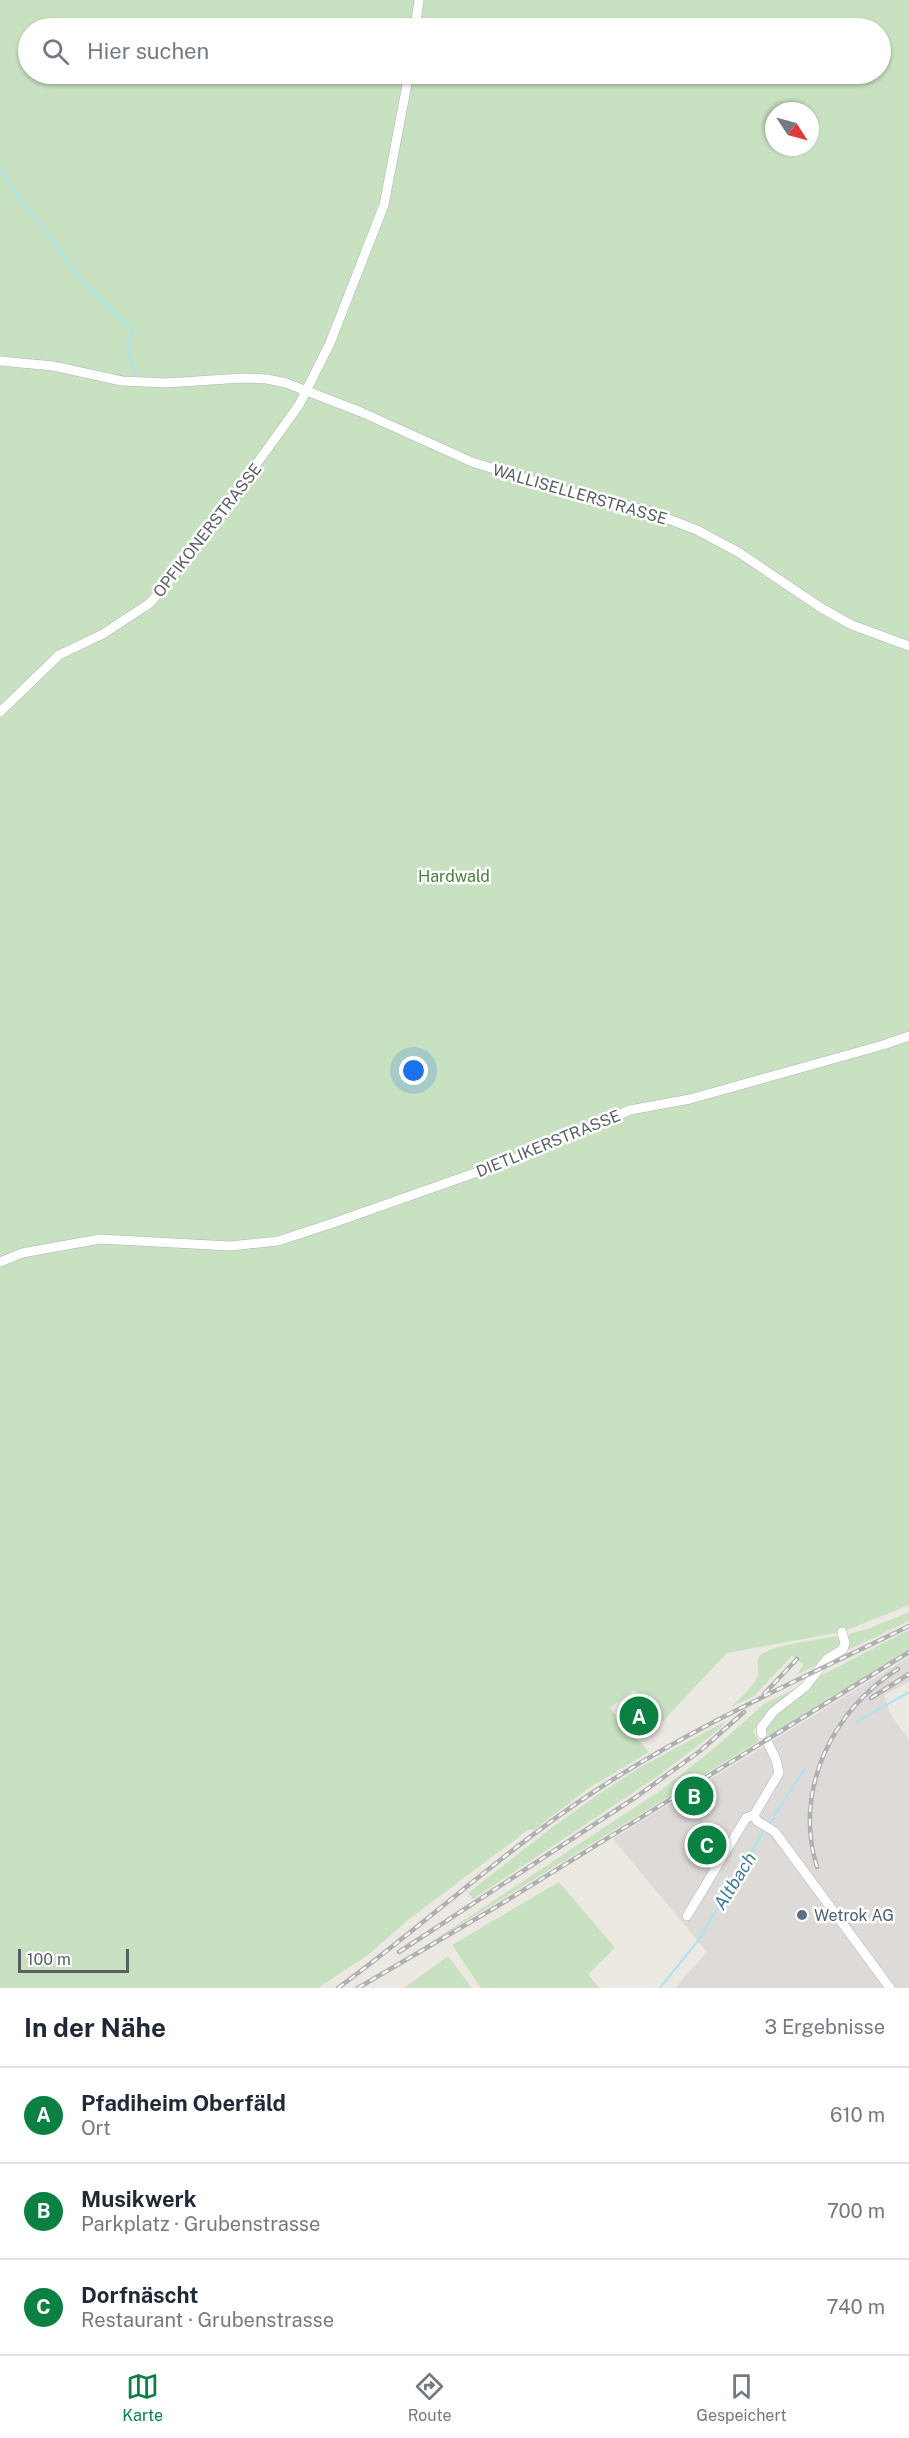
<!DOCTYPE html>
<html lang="de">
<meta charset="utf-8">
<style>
:root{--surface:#fff;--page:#f2f2f3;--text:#1f2937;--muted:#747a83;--line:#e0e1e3;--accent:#0b8043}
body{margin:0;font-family:"Public Sans",sans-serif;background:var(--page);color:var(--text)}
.compass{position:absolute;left:765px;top:102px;width:54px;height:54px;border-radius:50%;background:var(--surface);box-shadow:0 2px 4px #0004;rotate:126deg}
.scale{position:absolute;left:18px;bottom:15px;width:111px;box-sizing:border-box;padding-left:6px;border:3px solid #5b5f62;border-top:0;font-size:16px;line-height:21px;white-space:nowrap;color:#5b5f62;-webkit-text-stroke:4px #fff;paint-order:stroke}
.you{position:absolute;left:414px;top:1071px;width:21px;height:21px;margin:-15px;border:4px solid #fff;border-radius:50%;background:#1a73e8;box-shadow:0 0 0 9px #1a73e833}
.badge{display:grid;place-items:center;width:39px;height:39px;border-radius:50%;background:var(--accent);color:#fff;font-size:20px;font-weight:700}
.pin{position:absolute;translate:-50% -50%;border:3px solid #fff;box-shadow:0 2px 6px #0006}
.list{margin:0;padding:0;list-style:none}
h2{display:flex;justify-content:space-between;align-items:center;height:78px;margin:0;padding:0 24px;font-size:26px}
h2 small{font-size:20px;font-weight:400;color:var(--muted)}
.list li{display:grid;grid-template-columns:39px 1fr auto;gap:18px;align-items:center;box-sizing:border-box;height:96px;padding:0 24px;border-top:2px solid var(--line)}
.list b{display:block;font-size:22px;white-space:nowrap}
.list p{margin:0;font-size:20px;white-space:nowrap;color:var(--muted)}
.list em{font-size:20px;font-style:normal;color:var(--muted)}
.icon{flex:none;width:33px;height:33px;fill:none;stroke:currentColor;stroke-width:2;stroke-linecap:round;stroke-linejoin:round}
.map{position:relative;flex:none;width:909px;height:1988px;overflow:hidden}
.search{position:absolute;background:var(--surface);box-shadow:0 2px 4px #0004;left:18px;right:18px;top:18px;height:66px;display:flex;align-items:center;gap:15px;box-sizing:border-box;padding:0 21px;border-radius:33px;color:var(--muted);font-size:22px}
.sheet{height:366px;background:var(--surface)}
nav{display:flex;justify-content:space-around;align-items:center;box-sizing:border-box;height:84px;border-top:2px solid var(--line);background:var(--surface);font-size:16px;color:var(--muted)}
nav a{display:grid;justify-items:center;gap:3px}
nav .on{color:var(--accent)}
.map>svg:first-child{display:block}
.industrial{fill:#dedad7}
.green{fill:#c8e1c1;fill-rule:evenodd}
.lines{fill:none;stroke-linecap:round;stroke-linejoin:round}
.stream{stroke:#a8e6f7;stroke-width:2}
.minor-casing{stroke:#b0b4b7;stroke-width:10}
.minor{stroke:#fff;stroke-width:9}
.rail-casing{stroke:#afb0b0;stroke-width:4.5}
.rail{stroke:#fff;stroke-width:2;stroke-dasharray:7;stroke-linecap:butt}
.service-dot{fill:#5c6f8a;stroke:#fff;stroke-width:2}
.labels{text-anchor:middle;stroke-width:5;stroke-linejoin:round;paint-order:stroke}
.street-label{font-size:16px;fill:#5b5f62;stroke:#fff}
.park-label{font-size:16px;fill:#487f3c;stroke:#fff}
.service-label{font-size:16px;fill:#4e5e75;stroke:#fff;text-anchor:start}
.water-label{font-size:18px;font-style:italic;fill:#417d96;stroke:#fff}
</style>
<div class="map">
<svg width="909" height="1988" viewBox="0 0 909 1988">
<rect width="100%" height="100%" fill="#ece8e2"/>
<path class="industrial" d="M 909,1657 L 909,1682 L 884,1695 L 891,1715 L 909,1740 L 909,1988 L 675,1988 L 707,1952 L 613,1839 Z"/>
<path class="green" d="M 0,0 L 909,0 L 909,1605 L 842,1632 L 727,1653 L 662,1722 L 634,1690 L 610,1708 L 649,1752 L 589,1788 L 534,1830 L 528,1830 L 409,1919 L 368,1955 L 318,1988 L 0,1988 ZM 28,28 L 880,28 L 880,74 L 28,74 ZM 774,111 L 810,111 L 810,147 L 774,147 Z
M 909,1612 L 909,1621 L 846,1651 L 849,1634 L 870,1628 Z
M 909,1630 L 909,1649 L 769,1736 L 764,1730 L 772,1716 L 814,1679 Z
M 835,1636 L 841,1639 C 840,1655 809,1669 796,1675 L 804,1665 L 792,1656 L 754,1696 L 731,1707 C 740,1698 754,1687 758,1675 C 759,1669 756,1662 759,1657 C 764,1646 822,1639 835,1636 Z
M 804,1684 L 771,1710 L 753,1731 L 759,1741 L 419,1950 L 661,1790 L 711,1751 L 764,1704 Z
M 726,1721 L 721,1728 L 658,1776 L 473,1899 L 468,1893 L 550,1829 L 596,1796 L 639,1768 Z
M 559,1882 L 615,1948 L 588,1974 L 599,1988 L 481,1988 L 452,1945 Z
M 448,1956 L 472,1988 L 404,1988 Z"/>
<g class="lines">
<path class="stream" d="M 0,167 L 8,182 L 84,283 L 133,330 L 127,344 L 135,376
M 856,1722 L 909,1692
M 769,1824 L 804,1770
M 660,1988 L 697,1942 L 766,1828"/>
<g class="minor-casing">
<path id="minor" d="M 415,28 L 419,0
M 0,361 L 53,366 L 122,381 L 166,383 L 242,378 L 267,379 L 286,383 L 361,412 L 472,462 L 562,490 L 645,510 L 697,530 L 738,552 L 823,609 L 852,625 L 909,646
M 0,712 L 59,655 L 103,634 L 150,603 L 190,556 L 299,405 L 330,343 L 384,205 L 409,74
M 0,1262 L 22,1253 L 100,1239 L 230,1246 L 278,1241 L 333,1223 L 520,1157 L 630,1110 L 690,1099 L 883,1045 L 909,1036
M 762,1734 L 761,1728 L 773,1712 L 805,1687 L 827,1659 L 843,1649 L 845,1643 L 842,1632
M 754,1815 L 757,1821 L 775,1832 L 890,1988
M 754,1815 L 779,1773 L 776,1760 L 768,1743
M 687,1916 L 746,1818 L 754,1815"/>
</g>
<use href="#minor" class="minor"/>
<g class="rail-casing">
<path id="rail" d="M 764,1694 L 797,1659
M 871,1698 L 909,1674
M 817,1867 C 793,1791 832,1710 898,1669
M 399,1952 L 636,1797 L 700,1751 L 744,1712
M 338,1988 C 424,1925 505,1850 595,1791 C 694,1726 803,1678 909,1626
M 358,1988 L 496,1907 L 909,1652"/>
</g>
<use href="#rail" class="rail"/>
</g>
<circle class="service-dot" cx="802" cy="1915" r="6"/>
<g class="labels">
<g class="street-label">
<text transform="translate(580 494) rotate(16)" y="6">WALLISELLERSTRASSE</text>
<text transform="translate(207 530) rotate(-52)" y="6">OPFIKONERSTRASSE</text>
<text transform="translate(548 1143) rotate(-22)" y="6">DIETLIKERSTRASSE</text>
</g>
<g class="park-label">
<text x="454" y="882">Hardwald</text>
</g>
<g class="service-label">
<text x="814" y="1921">Wetrok AG</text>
</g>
<g class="water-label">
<text transform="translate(735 1881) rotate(-58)" y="6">Altbach</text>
</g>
</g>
</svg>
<svg class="compass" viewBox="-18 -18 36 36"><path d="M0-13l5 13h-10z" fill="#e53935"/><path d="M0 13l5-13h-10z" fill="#747a83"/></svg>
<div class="scale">100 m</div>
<div class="you"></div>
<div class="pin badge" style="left:639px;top:1716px">A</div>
<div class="pin badge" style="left:694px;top:1796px">B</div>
<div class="pin badge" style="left:707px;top:1845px">C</div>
<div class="search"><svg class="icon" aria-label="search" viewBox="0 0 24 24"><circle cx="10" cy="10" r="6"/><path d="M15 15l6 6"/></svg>Hier suchen</div>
</div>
<section class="sheet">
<h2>In der Nähe<small>3 Ergebnisse</small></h2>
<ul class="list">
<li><span class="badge">A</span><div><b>Pfadiheim Oberfäld</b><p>Ort</p></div><em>610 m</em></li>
<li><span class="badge">B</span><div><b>Musikwerk</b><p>Parkplatz · Grubenstrasse</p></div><em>700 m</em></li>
<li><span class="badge">C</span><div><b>Dorfnäscht</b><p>Restaurant · Grubenstrasse</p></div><em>740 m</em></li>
</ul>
</section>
<nav>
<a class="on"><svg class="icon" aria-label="map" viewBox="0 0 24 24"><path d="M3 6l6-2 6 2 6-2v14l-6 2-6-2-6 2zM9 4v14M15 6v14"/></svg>Karte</a>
<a><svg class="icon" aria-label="directions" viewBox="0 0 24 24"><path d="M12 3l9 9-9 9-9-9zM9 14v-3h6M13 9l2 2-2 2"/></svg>Route</a>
<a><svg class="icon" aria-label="saved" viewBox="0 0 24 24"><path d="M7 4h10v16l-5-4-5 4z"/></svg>Gespeichert</a>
</nav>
